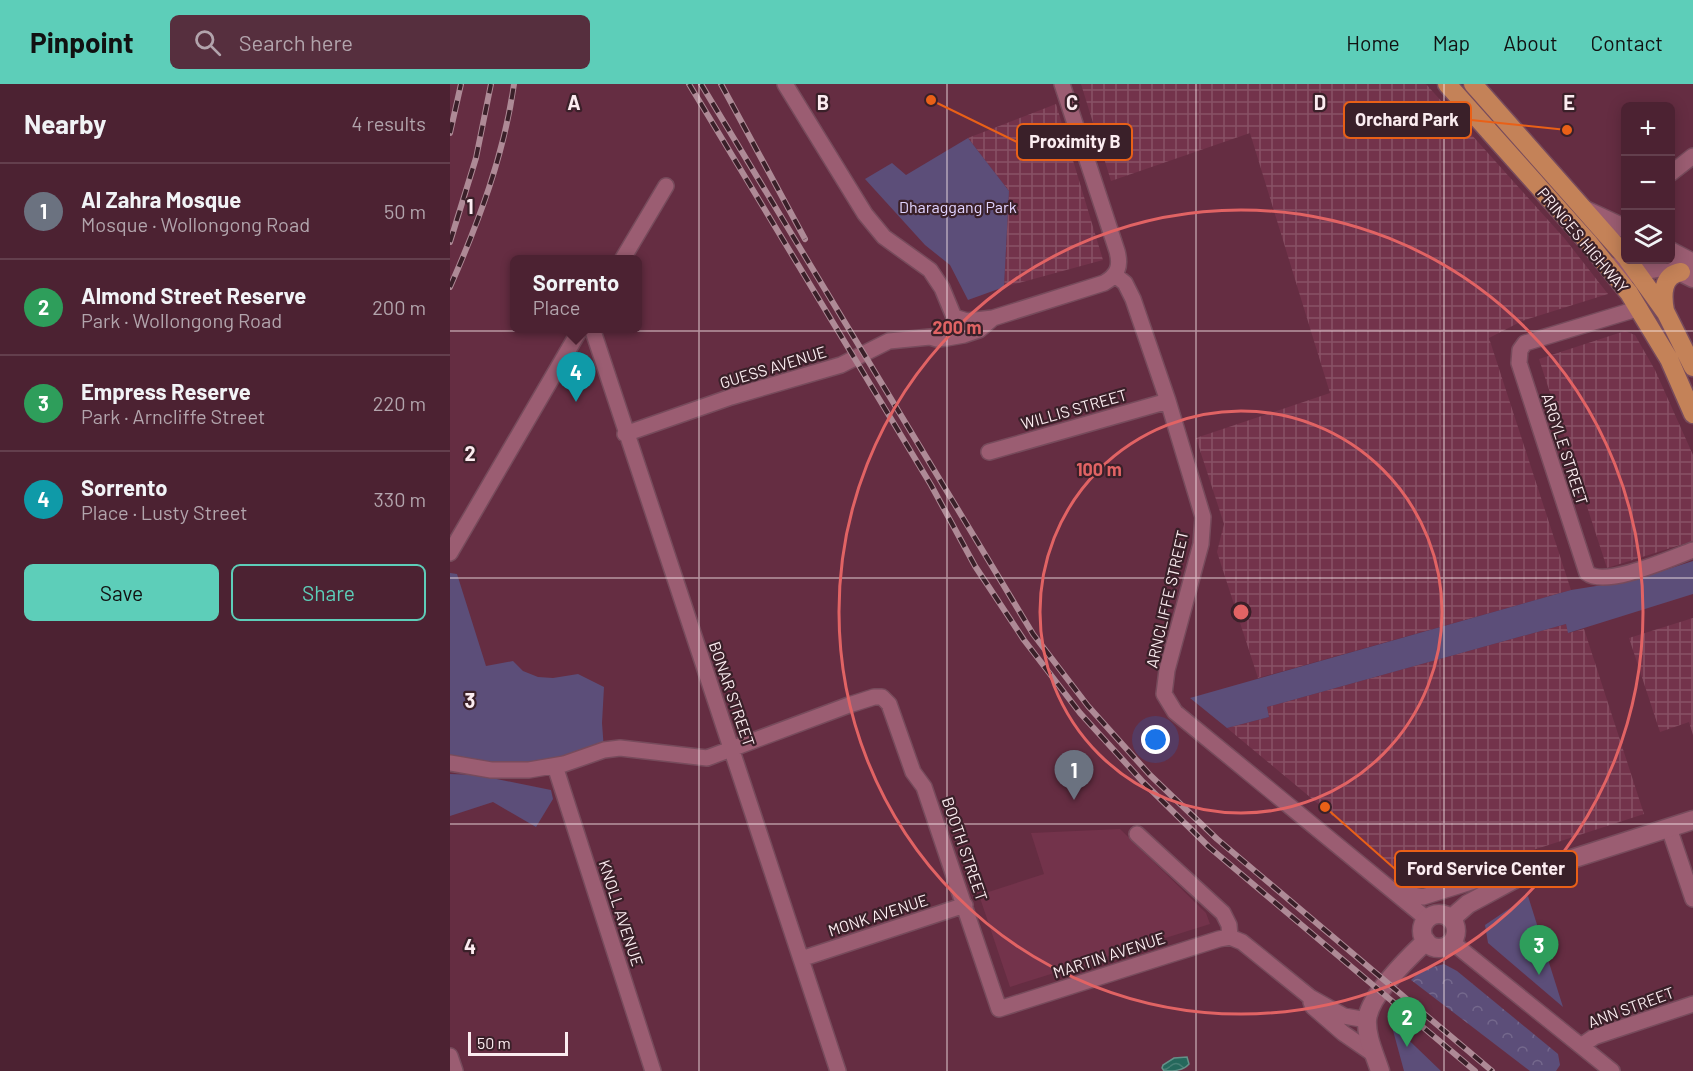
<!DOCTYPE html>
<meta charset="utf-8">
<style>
:root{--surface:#4c2232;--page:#562f3e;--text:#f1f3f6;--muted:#b2a4ac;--line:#633f4d;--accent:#5dceb9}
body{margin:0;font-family:Barlow,sans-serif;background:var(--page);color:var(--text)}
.controls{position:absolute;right:18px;top:18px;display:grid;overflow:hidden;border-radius:9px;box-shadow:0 3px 15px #0003}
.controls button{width:54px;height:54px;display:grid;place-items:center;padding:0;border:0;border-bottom:2px solid var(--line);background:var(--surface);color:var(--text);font:30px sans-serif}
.scale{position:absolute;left:18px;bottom:15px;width:100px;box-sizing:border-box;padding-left:6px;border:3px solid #fbecf0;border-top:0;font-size:16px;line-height:21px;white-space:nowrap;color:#fbecf0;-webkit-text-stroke:4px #3a2029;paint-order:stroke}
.you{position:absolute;left:706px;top:656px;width:21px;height:21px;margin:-15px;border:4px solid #fff;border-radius:50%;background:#1a73e8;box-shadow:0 0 0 9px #1a73e833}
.badge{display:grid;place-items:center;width:39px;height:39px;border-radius:50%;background:var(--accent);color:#fff;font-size:20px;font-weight:700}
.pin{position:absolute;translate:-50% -50px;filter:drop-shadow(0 2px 3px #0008)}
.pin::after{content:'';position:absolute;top:32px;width:21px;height:18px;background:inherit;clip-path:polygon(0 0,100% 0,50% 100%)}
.popup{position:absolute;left:60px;top:171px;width:132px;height:78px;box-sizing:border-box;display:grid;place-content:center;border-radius:9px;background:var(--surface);filter:drop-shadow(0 2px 4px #0005);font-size:20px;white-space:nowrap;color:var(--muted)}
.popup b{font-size:22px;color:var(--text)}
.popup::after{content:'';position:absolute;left:50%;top:100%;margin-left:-12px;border:12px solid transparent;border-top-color:var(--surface)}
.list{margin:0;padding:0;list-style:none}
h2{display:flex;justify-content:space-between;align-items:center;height:78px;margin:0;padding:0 24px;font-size:26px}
h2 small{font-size:20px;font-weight:400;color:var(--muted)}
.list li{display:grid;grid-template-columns:39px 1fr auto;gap:18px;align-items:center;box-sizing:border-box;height:96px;padding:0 24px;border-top:2px solid var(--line)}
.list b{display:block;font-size:22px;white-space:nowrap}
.list p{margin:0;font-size:20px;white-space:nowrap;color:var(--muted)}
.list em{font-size:20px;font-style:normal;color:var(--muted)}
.actions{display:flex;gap:12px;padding:18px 24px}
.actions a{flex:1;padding:14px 0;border:2px solid var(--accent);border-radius:9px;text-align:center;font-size:21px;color:var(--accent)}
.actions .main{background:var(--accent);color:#111}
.icon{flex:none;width:33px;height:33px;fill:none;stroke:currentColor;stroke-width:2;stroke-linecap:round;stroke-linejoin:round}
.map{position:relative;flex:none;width:1243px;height:987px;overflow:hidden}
header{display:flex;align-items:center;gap:36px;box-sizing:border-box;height:84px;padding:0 30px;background:var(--accent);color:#111}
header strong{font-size:28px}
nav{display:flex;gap:33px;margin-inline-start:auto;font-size:21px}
.search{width:420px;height:54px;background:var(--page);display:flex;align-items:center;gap:15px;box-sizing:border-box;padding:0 21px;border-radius:9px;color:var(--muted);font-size:22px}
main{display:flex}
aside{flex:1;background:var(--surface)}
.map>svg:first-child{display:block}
.built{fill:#73334b}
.industrial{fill:url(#industrial-grid)}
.green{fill:#5c4e79}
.forest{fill:url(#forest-crowns)}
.water{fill:url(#water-waves);stroke:#659088;stroke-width:1.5}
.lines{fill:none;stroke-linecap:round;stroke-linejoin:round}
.minor-casing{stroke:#774b5c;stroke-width:18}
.tertiary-casing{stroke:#774b5c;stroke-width:21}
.secondary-casing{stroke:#774b5c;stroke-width:21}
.trunk-casing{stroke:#774b5c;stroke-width:21}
.minor{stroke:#9b5d72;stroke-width:15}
.tertiary{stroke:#9b5d72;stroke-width:18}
.secondary{stroke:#9b5d72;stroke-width:18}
.trunk{stroke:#c48258;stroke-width:18}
.rail-casing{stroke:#ae8a96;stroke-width:6}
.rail{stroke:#3a2029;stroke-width:4;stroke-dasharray:11;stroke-linecap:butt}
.grid{fill:none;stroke:#fbecf0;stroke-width:1.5;stroke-opacity:0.55}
.ring{fill:none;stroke:#e16364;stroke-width:3}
.labels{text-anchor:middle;stroke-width:4.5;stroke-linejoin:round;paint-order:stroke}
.park-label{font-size:16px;fill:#e1d4ff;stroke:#3a2029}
.street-label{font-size:16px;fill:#fbecf0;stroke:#3a2029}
.grid-label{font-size:20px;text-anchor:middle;font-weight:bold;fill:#fbecf0;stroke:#3a2029;stroke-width:4.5;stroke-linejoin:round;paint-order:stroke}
.centre{fill:#e16364;stroke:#3a2029;stroke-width:3}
.ring-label{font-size:18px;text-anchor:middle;font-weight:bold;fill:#e16364;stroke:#3a2029;stroke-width:4.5;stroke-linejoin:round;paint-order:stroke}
.leader{fill:none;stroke:#e96017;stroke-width:2}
.callout-dot{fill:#e96017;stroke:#3a2029;stroke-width:2}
.callout{fill:#3a2029;stroke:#e96017;stroke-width:2}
.callout-label{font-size:18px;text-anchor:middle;font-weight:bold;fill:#fbecf0}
</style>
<header>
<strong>Pinpoint</strong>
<div class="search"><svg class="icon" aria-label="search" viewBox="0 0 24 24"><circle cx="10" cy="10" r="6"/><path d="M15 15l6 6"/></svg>Search here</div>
<nav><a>Home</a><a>Map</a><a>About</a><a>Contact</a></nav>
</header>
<main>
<aside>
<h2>Nearby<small>4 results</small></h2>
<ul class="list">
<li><span class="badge" style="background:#6b7280">1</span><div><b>Al Zahra Mosque</b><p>Mosque · Wollongong Road</p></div><em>50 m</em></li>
<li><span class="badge" style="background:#2e9e5b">2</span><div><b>Almond Street Reserve</b><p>Park · Wollongong Road</p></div><em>200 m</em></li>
<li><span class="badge" style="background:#2e9e5b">3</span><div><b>Empress Reserve</b><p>Park · Arncliffe Street</p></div><em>220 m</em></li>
<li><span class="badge" style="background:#0f9aa8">4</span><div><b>Sorrento</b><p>Place · Lusty Street</p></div><em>330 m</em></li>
</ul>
<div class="actions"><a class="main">Save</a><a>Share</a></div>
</aside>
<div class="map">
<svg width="1243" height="987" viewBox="0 0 1243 987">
<defs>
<pattern id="industrial-grid" width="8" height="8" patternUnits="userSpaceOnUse" patternTransform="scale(1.5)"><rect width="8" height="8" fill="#73334b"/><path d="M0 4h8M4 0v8" fill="none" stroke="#885165"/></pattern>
<pattern id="forest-crowns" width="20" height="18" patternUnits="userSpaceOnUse" patternTransform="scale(1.5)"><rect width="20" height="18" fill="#5c4e79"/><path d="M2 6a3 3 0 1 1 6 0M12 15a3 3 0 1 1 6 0" fill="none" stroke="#74688c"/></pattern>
<pattern id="water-waves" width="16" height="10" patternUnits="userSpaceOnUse" patternTransform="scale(1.5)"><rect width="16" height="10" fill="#25685c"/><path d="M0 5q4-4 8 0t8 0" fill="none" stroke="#467e74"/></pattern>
</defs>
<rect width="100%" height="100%" fill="#652d42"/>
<path class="built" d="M 670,745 L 756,829 L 760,840 L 560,903 L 529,811 L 594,790 L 581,749 Z"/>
<path class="industrial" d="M 631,0 L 976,0 L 1115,155 L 1158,210 L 1072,237 L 1039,254 L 1121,506 L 808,594 L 767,468 L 774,440 L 746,354 L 880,309 L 800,49 L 661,97 Z
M 606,20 L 653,176 L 554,203 L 559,107 L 518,54 Z
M 1175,247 L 1185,251 L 1205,286 L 1243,371 L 1243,457 L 1157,484 L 1089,275 Z
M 1243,534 L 1243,651 L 1239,638 L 1210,648 L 1179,554 Z
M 1116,540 L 1119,549 L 1134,545 L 1194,730 L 972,802 L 962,798 L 777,644 L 819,633 L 817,623 Z"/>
<path class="green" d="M 518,54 L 559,107 L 554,203 L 518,216 L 500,181 L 475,161 L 415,95 L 442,79 L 456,91 Z
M 1243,477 L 1243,510 L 1118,549 L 1116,540 L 817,623 L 819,633 L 777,644 L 740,614 L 1121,506 L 1184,496 Z
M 0,489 L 7,490 L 36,582 L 63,577 L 73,587 L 88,593 L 103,594 L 128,590 L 154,603 L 152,639 L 154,666 L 114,680 L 0,679 Z
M 0,690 L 27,691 L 101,706 L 103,715 L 86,743 L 43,718 L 0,732 Z
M 1078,812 L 1113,923 L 1038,859 L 1035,841 Z
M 941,939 L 991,987 L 954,987 Z"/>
<path class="forest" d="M 994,880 L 1007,887 L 1108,970 L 1110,981 L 1106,987 L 1080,987 L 961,896 L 972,886 Z"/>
<path class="water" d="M 737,973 L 739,980 C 733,987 723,987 714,987 L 712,984 L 713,981 L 724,974 Z"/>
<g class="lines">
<g class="minor-casing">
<path id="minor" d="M 335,0 L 415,130 L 434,153 L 480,186 L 492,204 L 504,233
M 1220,90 L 1243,72
M 172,176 L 216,102
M 665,191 L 675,199 L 683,215 L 718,317 L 753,433 L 751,460 L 717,586 L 714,610 L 725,628 L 977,835
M 1190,224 L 1075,259 L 1070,266 L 1069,279 L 1137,489 C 1156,504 1221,474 1243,466
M 504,233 L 517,237 L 543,234 L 654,199 C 668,191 671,182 667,167 L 612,0
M 142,244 L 388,987
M 175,350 L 281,313 L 391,281 L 439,257 L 480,253 L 487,255 L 497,254 L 514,251 L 529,246 L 543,234
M 539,368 L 718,317
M 0,469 L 131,244
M 0,679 L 41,686 L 79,686 L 114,680 L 154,666 L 170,664 L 257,674 L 399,621 L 424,613 L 432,613 L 439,620 L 463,688 L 474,703 L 549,925 L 769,855 L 780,853
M 105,682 L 203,987
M 1219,744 L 1243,815
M 687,750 L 773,829 L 779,841 L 780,853 L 792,858 L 860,913 L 894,932 L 917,936
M 950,808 L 973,813 L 1024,797 L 1067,791
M 1002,858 L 1162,987
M 351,875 L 515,821
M 861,918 L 863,923 L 893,949 L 925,971
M 1131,962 L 1144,953 L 1243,920
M 0,972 L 5,987"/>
</g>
<g class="tertiary-casing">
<path id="tertiary" d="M972 847a17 17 0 1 1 34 0a17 17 0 1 1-34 0Z
M 1002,834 L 1018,820 L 1072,791 L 1243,736
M 930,987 C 925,971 916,953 917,936 C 919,912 958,874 976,857"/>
</g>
<g class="secondary-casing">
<path id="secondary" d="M 1135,126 L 1176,145
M 1220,167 L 1243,179
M 1159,182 L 1179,189 L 1219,182 L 1243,194"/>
</g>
<g class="trunk-casing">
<path id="trunk" d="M 997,0 L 1138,158 L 1179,209 L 1219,275 L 1243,330
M 1023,0 L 1176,173
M 1178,176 L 1216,229 L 1243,283
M 1215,227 C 1212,211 1212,191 1231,188"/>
</g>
<use href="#minor" class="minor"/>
<use href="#tertiary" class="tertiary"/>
<use href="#secondary" class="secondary"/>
<use href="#trunk" class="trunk"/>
<g class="rail-casing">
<path id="rail" d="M 239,0 L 481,401 L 525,482 L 574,556 L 630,629 L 693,698 L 759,763 L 1025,987
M 251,0 L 583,550 L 638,622 L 700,691 L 767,755 L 1042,987
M 271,0 L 355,155
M 0,49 L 11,0
M 0,158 L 26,74 L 41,0
M 0,203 C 29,137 54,71 64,0"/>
</g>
<use href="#rail" class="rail"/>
</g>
<path class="grid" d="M 249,0 L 249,987M 497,0 L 497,987M 746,0 L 746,987M 994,0 L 994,987M 0,247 L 1243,247M 0,494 L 1243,494M 0,740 L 1243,740"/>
<g class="ring">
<circle cx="791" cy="528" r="201"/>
<circle cx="791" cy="528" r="402"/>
</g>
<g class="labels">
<g class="park-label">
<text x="508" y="129">Dharaggang Park</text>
</g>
<g class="street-label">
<text transform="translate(1133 156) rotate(50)" y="6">PRINCES HIGHWAY</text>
<text transform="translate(323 283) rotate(-17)" y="6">GUESS AVENUE</text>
<text transform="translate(624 325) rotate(-16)" y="6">WILLIS STREET</text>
<text transform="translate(1115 365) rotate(72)" y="6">ARGYLE STREET</text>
<text transform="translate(717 515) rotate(-77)" y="6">ARNCLIFFE STREET</text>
<text transform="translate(282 610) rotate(71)" y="6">BONAR STREET</text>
<text transform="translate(515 765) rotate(71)" y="6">BOOTH STREET</text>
<text transform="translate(171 829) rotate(72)" y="6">KNOLL AVENUE</text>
<text transform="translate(428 831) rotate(-18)" y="6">MONK AVENUE</text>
<text transform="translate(659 871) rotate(-18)" y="6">MARTIN AVENUE</text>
<text transform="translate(1181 923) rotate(-20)" y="6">ANN STREET</text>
</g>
</g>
<g class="grid-label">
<text x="124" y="26">A</text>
<text x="373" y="26">B</text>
<text x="622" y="26">C</text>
<text x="870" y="26">D</text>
<text x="1119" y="26">E</text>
<text x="20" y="130">1</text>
<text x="20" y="377">2</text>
<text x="20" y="624">3</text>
<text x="20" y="870">4</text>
</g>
<circle cx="791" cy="528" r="9" class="centre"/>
<g class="ring-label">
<text x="507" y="250">200 m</text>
<text x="649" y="392">100 m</text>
</g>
<path class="leader" d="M1117 46L1021 36M481 16L567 58M875 723L945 785"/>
<g class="callout-dot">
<circle cx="1117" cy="46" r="6"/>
<circle cx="481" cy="16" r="6"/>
<circle cx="875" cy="723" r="6"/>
</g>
<g class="callout">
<rect x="894" y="18" width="127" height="36" rx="6"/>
<rect x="567" y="40" width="115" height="36" rx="6"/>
<rect x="945" y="767" width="182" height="36" rx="6"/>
</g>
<g class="callout-label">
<text x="957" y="42">Orchard Park</text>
<text x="625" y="64">Proximity B</text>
<text x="1036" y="791">Ford Service Center</text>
</g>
</svg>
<div class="controls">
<button>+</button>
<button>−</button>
<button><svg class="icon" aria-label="layers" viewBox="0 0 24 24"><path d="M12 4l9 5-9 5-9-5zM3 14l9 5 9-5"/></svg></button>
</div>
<div class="scale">50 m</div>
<div class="you"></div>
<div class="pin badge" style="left:624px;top:716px;background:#6b7280">1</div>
<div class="pin badge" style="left:957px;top:963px;background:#2e9e5b">2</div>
<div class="pin badge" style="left:1089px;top:891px;background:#2e9e5b">3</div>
<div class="pin badge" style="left:126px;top:318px;background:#0f9aa8">4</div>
<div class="popup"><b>Sorrento</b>Place</div>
</div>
</main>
